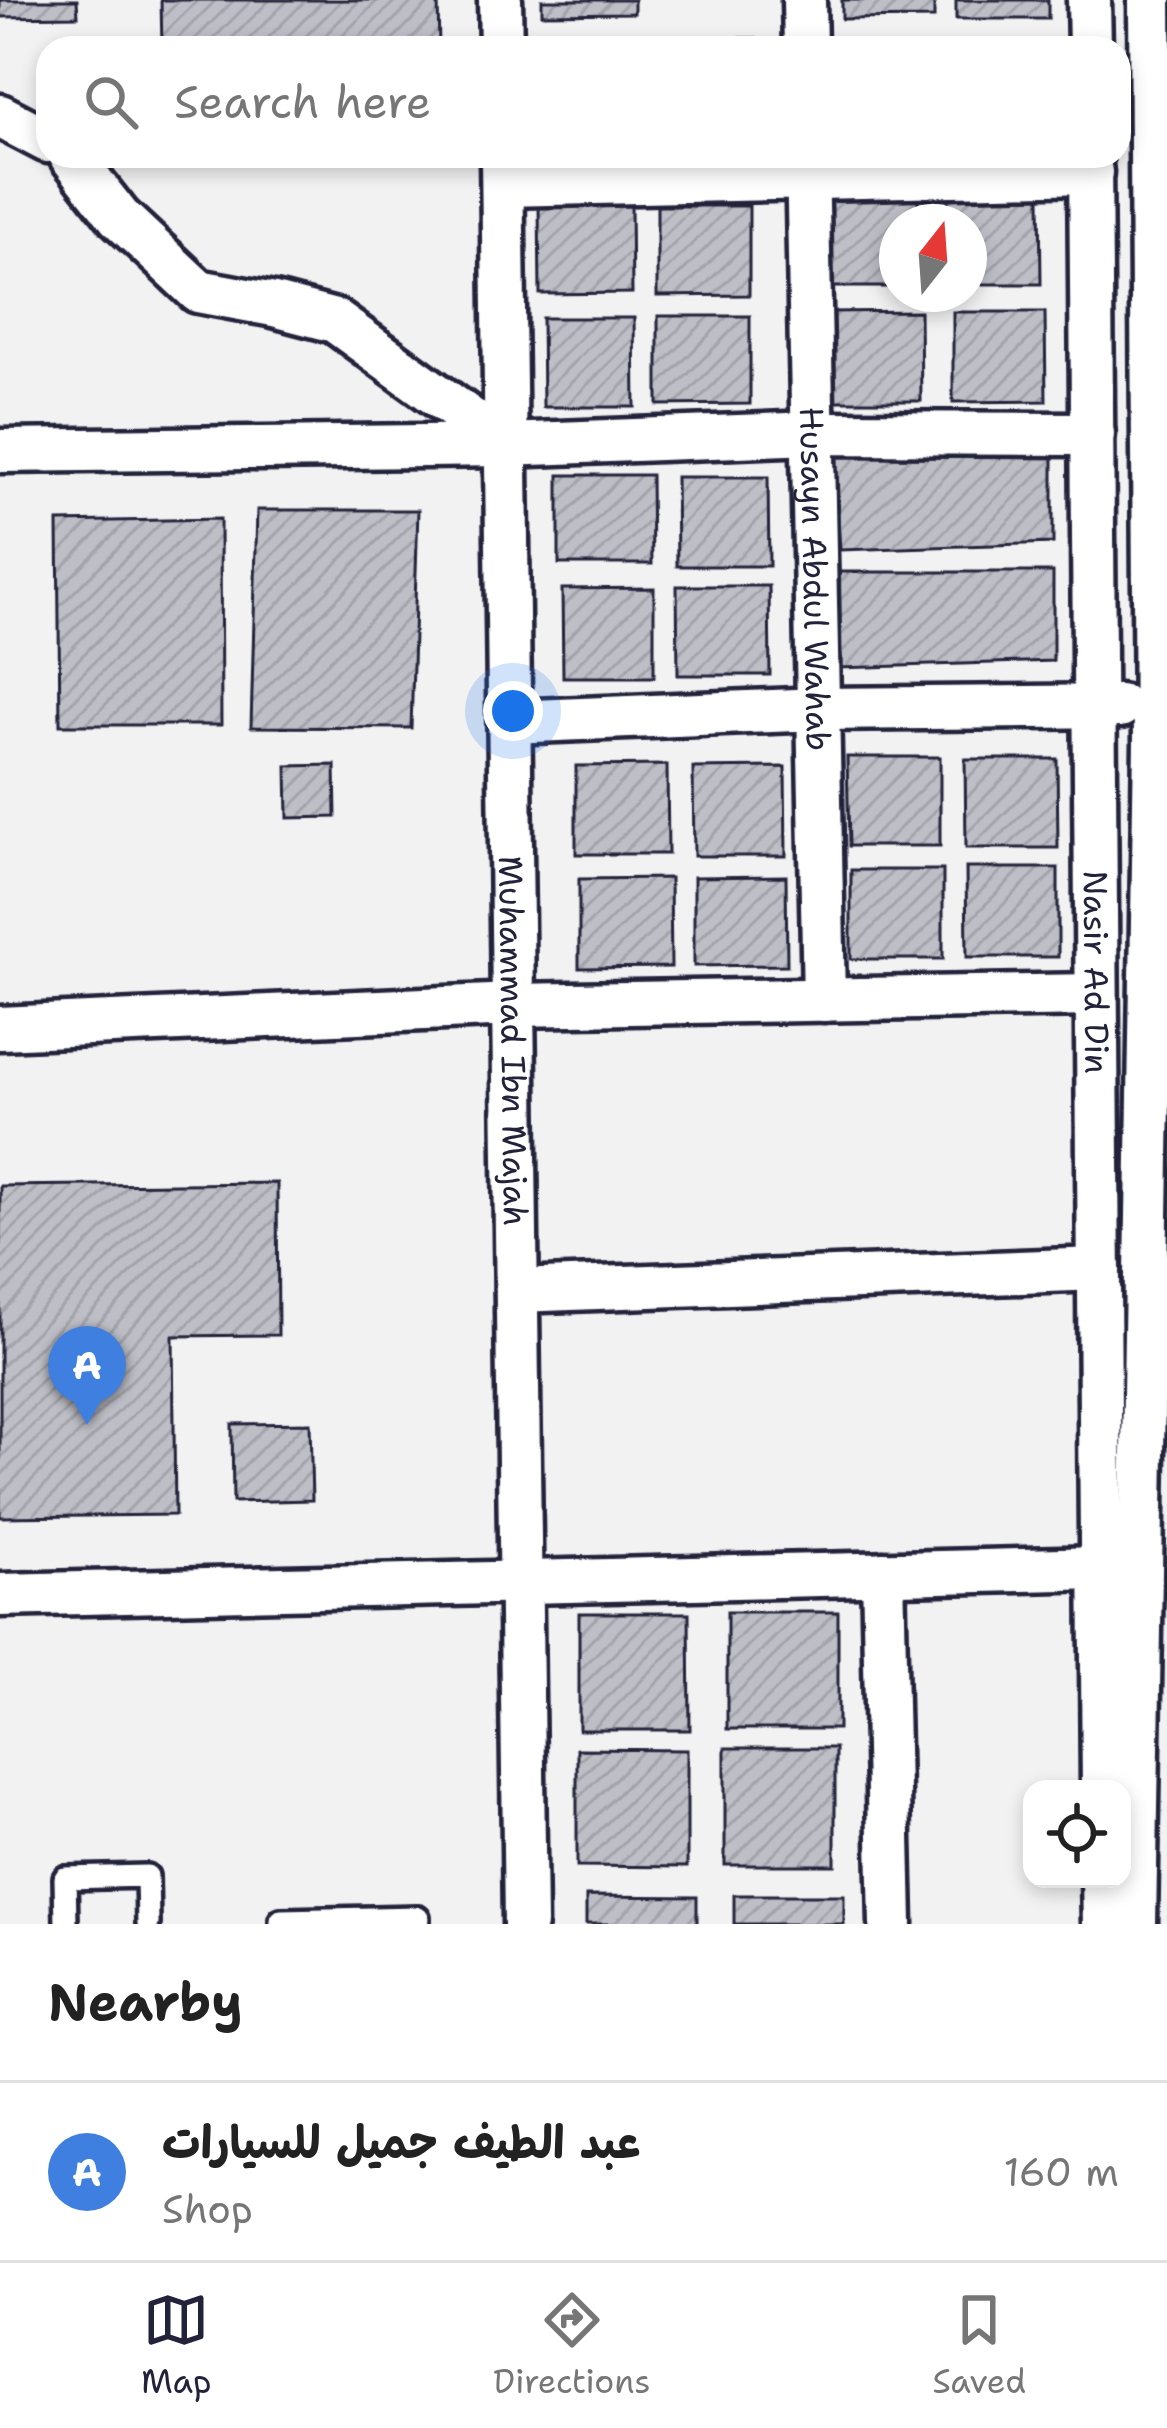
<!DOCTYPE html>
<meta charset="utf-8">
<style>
:root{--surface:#fff;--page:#f6f6f6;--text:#222;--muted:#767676;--line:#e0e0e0;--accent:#22223b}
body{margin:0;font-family:"Shantell Sans","Playpen Sans Arabic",sans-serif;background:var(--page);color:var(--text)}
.controls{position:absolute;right:36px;bottom:36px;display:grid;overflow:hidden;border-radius:24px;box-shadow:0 6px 18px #0003}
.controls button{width:108px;height:108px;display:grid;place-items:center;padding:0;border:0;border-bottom:3px solid var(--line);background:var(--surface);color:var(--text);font:60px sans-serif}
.compass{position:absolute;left:879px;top:204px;width:108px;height:108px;border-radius:50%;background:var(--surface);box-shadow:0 6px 18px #0003;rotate:17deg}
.you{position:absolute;left:513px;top:711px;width:42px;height:42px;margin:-30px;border:9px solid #fff;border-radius:50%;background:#1a73e8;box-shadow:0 0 0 18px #1a73e833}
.badge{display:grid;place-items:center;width:78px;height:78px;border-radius:50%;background:var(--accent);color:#fff;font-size:39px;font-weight:700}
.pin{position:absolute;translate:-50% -99px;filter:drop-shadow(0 3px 6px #0008)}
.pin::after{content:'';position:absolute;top:63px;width:42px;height:36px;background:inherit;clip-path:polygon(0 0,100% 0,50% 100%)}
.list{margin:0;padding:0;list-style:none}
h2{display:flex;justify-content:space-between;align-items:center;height:156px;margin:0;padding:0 48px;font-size:51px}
h2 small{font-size:39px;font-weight:400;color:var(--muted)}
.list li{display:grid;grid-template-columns:78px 1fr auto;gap:36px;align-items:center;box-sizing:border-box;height:180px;padding:0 48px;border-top:3px solid var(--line)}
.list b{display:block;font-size:45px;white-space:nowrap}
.list p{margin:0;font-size:39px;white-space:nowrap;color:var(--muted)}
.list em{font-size:39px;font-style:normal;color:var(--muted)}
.icon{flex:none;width:66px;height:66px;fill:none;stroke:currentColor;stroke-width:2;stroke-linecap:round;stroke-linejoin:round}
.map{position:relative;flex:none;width:1167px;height:1924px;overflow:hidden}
.search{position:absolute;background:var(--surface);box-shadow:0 6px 18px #0003;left:36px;right:36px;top:36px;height:132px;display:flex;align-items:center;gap:30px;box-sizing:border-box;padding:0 42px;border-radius:36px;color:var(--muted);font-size:45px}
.sheet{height:336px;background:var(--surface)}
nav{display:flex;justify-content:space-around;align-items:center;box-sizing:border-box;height:168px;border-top:3px solid var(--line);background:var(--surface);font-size:33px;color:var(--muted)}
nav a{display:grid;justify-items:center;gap:6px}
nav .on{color:var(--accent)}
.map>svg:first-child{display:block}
.building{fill:url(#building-hatch);stroke:#22223b;stroke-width:3}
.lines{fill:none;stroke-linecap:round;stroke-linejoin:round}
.lane-casing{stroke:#22223b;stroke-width:30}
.street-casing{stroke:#22223b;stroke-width:51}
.lane{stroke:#fff;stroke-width:21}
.street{stroke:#fff;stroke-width:42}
.labels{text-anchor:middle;stroke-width:9;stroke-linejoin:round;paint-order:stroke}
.street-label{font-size:33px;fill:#22223b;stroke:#fff}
</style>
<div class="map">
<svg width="1167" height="1924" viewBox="0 0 1167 1924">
<defs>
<pattern id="building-hatch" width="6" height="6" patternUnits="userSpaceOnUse" patternTransform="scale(3)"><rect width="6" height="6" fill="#bebec6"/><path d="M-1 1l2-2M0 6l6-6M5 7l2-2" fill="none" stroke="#a3a3ab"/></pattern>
</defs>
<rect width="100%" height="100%" fill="#f2f2f3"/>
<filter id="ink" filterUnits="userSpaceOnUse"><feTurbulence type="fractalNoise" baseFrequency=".00833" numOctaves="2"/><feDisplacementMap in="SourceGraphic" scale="24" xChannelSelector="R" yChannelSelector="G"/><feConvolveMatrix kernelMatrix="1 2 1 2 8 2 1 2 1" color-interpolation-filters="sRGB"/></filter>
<g filter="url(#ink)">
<path class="building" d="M 0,0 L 77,0 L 78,16 L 0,17 Z
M 161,0 L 438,0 L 439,48 L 162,48 Z
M 542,0 L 634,0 L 634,13 L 542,14 Z
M 842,0 L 934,0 L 934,18 L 842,19 Z
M 956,0 L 1048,0 L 1048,19 L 956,19 Z
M 663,38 L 755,38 L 755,48 L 663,48 Z
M 539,39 L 631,39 L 631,48 L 539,48 Z
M 948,195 L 1040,195 L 1041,284 L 969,284 L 969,222 L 948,222 Z
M 826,198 L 918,198 L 918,222 L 897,222 L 897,287 L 826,287 Z
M 539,205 L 631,205 L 632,293 L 540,294 Z
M 657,206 L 749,206 L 749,295 L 657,296 Z
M 920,311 L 921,401 L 829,401 L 828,312 Z
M 953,312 L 1045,312 L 1046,401 L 953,402 Z
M 658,316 L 750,316 L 750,404 L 658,405 Z
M 542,318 L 634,318 L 635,407 L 543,407 Z
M 1053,454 L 1053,543 L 840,550 L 834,455 Z
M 559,475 L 651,475 L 652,564 L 559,564 Z
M 676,477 L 768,477 L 769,566 L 677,566 Z
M 257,510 L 418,510 L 411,728 L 251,727 Z
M 220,519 L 221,725 L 60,725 L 58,522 Z
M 834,572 L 1053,572 L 1053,661 L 839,668 Z
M 677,586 L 769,586 L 770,675 L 678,675 Z
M 654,588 L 654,677 L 563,677 L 562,589 Z
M 847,757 L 940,757 L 940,846 L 849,846 Z
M 965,759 L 1057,759 L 1058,848 L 966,848 Z
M 335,765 L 336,817 L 288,818 L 287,766 Z
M 667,765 L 668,854 L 576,854 L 576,766 Z
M 785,767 L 786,856 L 694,856 L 693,768 Z
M 966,868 L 1058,868 L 1058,957 L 967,957 Z
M 851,870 L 943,870 L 943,959 L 851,959 Z
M 786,876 L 787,965 L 694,966 L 694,877 Z
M 670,878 L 671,967 L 579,968 L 579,879 Z
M 277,1183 L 278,1335 L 173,1336 L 175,1515 L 0,1517 L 0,1186 Z
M 310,1423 L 312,1500 L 233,1502 L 232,1424 Z
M 727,1612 L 838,1612 L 838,1729 L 727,1729 Z
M 579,1613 L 689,1613 L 690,1730 L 579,1730 Z
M 725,1748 L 835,1748 L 835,1865 L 725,1865 Z
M 577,1749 L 687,1750 L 687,1867 L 577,1866 Z
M 734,1895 L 844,1895 L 844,1924 L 734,1924 Z
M 586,1896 L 697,1897 L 697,1924 L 586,1924 Z"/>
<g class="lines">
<g class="lane-casing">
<path id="lane" d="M 66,1924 L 65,1878 L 147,1876 L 148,1924
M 281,1924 L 281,1920 L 418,1917 L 418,1924"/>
</g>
<g class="street-casing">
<g id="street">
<path d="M 500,0 L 501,48"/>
<path d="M 804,0 L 805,48"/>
<path d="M 1089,0 L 1090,48"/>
<path d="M 0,116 L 48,141"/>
<path d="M 71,156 L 119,217 L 198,291 L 274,305 L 335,321 L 506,445"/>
<path id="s1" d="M 502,156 L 525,1924"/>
<path id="s2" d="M 807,156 L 824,1000"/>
<path id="s3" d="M 1090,156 L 1103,1789"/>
<path d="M 503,185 L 1091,172"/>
<path d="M 0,451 L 506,445 L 813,433 L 1093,434"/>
<path d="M 510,722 L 819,709 L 1120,706"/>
<path d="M 0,1028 L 513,1005 L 1096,995"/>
<path d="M 517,1291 L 1099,1269"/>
<path d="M 883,1573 L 891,1924"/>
<path d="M 0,1595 L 1101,1568"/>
<path d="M 1103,1879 L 1104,1924"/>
<path d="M 1135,1924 L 1155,744 L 1150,0"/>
</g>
</g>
<use href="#lane" class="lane"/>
<use href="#street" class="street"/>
</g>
</g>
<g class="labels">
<g class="street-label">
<text dy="12" stroke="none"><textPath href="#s2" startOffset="423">Husayn Abdul Wahab</textPath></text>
<text dy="12" stroke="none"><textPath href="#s3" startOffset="816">Nasir Ad Din</textPath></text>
<text dy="12" stroke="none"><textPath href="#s1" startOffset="885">Muhammad Ibn Majah</textPath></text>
</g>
</g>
</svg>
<div class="controls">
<button><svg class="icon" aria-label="locate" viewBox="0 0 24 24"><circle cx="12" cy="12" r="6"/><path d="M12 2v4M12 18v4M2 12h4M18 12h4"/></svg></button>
</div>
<svg class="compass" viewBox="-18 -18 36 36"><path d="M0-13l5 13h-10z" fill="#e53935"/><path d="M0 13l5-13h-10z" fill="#767676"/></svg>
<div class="you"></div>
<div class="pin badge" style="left:87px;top:1425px;background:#3f7fe0">A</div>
<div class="search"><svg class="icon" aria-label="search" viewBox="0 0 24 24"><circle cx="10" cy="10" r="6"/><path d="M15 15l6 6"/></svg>Search here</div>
</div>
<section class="sheet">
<h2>Nearby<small></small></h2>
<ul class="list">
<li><span class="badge" style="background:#3f7fe0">A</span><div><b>عبد الطيف جميل للسيارات</b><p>Shop</p></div><em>160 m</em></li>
</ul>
</section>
<nav>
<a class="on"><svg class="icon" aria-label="map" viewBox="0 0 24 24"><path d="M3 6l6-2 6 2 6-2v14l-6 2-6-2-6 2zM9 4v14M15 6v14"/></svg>Map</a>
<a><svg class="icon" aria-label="directions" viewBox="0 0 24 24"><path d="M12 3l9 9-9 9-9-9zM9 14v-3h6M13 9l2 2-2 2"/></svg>Directions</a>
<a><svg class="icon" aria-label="saved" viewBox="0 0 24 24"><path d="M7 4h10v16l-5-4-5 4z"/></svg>Saved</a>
</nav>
